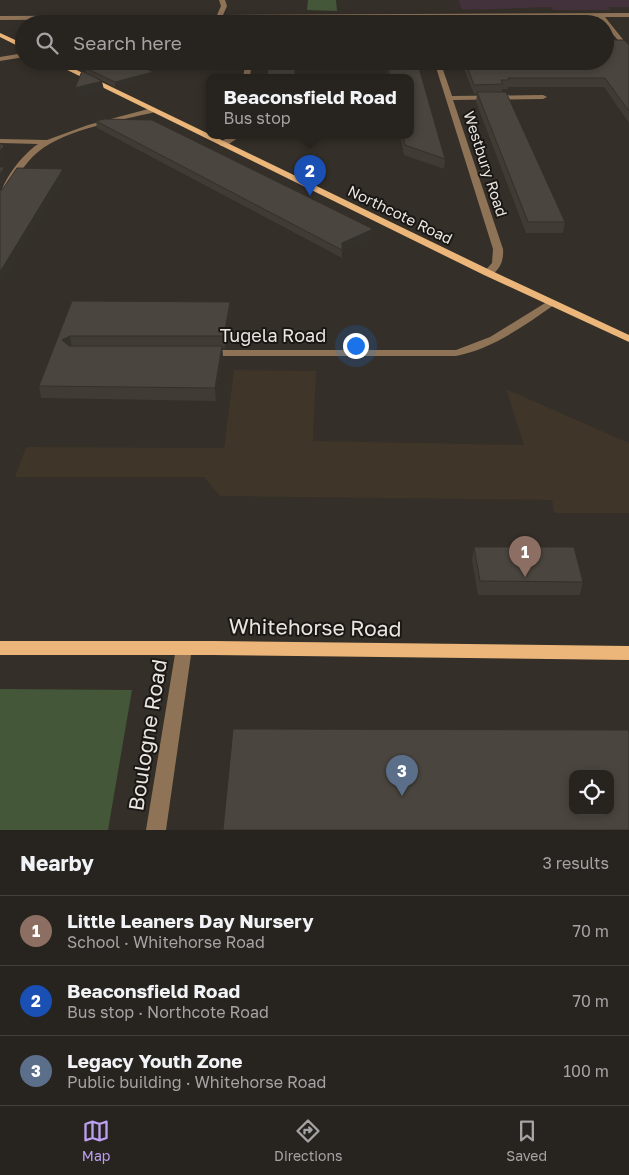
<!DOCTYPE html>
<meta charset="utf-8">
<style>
:root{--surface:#27231e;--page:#332f2b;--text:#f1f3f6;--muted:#a4a4a4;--line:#43403c;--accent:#bca0f2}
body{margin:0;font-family:"Golos Text",sans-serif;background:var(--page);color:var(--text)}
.controls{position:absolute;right:15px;bottom:15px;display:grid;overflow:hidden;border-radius:10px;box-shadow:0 2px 8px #0003}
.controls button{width:45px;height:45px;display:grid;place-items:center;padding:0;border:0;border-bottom:1px solid var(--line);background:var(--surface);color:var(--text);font:25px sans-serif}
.you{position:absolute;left:355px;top:345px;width:18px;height:18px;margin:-12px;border:4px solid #fff;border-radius:50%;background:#1a73e8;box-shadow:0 0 0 8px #1a73e833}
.badge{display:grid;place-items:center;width:32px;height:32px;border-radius:50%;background:var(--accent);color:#fff;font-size:16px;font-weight:700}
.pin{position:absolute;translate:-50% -41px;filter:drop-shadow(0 1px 2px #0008)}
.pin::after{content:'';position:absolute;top:26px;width:18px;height:15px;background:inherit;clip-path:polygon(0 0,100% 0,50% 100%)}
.popup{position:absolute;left:206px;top:74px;width:208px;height:65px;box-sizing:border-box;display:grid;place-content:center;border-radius:10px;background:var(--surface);filter:drop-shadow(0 1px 4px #0005);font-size:16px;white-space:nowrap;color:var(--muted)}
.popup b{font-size:19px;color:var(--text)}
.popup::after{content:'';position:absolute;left:50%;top:100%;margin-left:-10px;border:10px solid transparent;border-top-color:var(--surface)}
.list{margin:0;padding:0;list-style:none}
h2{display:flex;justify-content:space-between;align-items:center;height:65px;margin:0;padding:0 20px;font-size:21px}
h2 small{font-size:16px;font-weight:400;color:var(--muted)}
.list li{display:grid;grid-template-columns:32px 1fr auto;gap:15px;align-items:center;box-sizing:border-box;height:70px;padding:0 20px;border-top:1px solid var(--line)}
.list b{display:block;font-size:19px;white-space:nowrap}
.list p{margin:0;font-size:16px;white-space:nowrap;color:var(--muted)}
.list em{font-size:16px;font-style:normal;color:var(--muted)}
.icon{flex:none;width:28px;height:28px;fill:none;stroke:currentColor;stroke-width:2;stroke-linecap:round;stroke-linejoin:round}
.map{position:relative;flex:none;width:629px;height:830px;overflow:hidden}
.search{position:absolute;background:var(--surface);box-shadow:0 2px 8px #0003;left:15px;right:15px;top:15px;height:55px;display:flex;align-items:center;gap:12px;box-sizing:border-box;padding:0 18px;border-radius:28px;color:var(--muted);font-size:19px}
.sheet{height:275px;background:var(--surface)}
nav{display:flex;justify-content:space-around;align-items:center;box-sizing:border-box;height:70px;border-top:1px solid var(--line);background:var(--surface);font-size:14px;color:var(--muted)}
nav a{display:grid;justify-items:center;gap:2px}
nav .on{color:var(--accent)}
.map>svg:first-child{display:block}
.built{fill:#3f3529}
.education{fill:#43313c}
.green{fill:#445739}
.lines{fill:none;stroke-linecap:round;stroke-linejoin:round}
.minor{fill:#8e7357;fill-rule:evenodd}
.major{fill:#ecb67a;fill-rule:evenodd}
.wall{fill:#403b35}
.shaded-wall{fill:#34302b}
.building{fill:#4a453e;stroke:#34302b;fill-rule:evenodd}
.labels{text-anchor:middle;stroke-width:4;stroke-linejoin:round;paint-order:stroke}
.far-street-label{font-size:15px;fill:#e9e6e1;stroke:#1a1714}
.street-label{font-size:18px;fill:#e9e6e1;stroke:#1a1714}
.near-street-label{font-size:21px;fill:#e9e6e1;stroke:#1a1714}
</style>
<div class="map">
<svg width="629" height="830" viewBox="0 0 629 830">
<rect width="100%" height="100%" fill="#342f28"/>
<path class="built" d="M 234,370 L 316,371 L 313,441 L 524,445 L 506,389 L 629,443 L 629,513 L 554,513 L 552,500 L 220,496 L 204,477 L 15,477 L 26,447 L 224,448 Z"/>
<path class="education" d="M 458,0 L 629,0 L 629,7 L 608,7 L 610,10 L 553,10 L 551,7 L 462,10 Z"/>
<path class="green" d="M 308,0 L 336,0 L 337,11 L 307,10 Z
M 0,689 L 132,690 L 108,830 L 0,830 Z"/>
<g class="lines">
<path class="minor" d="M 219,0 L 225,0 L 227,6 L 223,15 L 629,13 L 629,17 L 605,17 L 629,47 L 629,53 L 598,17 L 0,20 L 0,16 L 217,15 L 221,6 Z
M 24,53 L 24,57 L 0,61 L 0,57 Z
M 246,61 L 252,61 L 250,77 L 243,77 Z
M 434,61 L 440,61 L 452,96 L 543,95 L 547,97 L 543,99 L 453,100 L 503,249 C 504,260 500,272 488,276 L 483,273 L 492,263 L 493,249 Z
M 152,108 L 155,108 L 155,112 C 119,121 66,129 38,152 C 23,164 14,183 3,199 L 0,200 C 0,182 23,154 38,144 L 0,143 L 0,139 L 47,140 L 88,125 Z
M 233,135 L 242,135 L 226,146 L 220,146 L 220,142 Z
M 550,300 L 555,303 L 554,305 C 522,327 494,348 456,356 L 207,356 L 201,353 L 207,350 L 456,350 L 490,337 Z
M 184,641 L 190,643 L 192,648 L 166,830 L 146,830 L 176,648 L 178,643 Z"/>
<path class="major" d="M 0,33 L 24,44 L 24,49 L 0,37 Z
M 49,61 L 58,61 L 492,271 L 629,335 L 629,342 L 484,275 Z
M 0,641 L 213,641 L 629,646 L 629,660 L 213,655 L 0,655 Z"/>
</g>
<path class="wall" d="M 629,45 L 629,123 L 604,87 L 508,87 L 508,89 L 502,89 L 502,92 L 565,222 L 563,233 L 526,233 L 476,102 L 477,94 L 474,94 L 461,61 L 605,61 Z
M 385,61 L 417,61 L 445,159 L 444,169 L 404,155 L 400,135 L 410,135 L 410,77 L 388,77 Z
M 85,68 L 153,72 L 153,76 L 115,87 L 86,73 Z
M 96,121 L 373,229 L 373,237 L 342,251 L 342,258 L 97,128 Z
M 72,301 L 230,302 L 231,314 L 225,348 L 222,348 L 223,358 L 216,401 L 41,398 L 39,386 Z
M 474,547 L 583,582 L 580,595 L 478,595 L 472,560 Z"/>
<path class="shaded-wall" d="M 153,72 L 153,76 L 115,87 L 115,82 Z
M 102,81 L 104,90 L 76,97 L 75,88 Z
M 4,146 L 6,156 L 0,164 L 0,151 Z
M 4,167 L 6,178 L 0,190 L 0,175 Z
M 63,169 L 64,179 L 0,288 L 0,272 Z
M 373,229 L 373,237 L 342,251 L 342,243 Z
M 230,302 L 231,314 L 225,348 L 224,336 Z
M 70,336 L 72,348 L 62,340 Z
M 222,346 L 223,358 L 216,401 L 215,388 Z"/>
<path class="building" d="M 474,20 L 475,24 L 464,24 Z
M 605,40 L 624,40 L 629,45 L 629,111 L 605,78 L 508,78 L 509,80 L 501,80 L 503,84 L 474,85 L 465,61 L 605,61 Z
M 88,61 L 130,61 L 153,72 L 115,82 L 85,68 Z
M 268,61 L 295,61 L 295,77 L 267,77 Z
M 387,61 L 417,61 L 445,159 L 405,145 L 403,135 L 410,135 L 410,77 L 390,77 Z
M 82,71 L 102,81 L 75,88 Z
M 477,92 L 506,92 L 565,222 L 528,222 Z
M 104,119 L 152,120 L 373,229 L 342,243 L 342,250 L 96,121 Z
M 0,143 L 4,146 L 0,151 Z
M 0,167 L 4,167 L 0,175 Z
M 17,168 L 63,169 L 0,272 L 0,190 L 2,190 Z
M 72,301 L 230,302 L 224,336 L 70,336 L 62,340 L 69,346 L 222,346 L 215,388 L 39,386 Z
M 474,547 L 574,547 L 583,582 L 480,581 Z
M 233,729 L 628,730 L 629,733 L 629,830 L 223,830 ZM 573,774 L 610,774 L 610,811 L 573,811 Z"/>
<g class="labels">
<g class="far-street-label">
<text transform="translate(485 164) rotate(72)" y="5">Westbury Road</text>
<text transform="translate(400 215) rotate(26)" y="5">Northcote Road</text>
</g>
<g class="street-label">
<text x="273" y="342">Tugela Road</text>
</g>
<g class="near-street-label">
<text transform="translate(315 628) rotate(1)" y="7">Whitehorse Road</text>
<text transform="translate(148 735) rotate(-81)" y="7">Boulogne Road</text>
</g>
</g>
</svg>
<div class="controls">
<button><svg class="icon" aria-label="locate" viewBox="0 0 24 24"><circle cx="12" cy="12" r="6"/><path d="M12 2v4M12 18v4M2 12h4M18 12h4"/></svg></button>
</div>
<div class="you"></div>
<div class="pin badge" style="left:525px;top:577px;background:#8d6e63">1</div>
<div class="pin badge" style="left:310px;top:196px;background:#1a4fb4">2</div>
<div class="popup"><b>Beaconsfield Road</b>Bus stop</div>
<div class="pin badge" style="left:402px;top:796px;background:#5c6f8a">3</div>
<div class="search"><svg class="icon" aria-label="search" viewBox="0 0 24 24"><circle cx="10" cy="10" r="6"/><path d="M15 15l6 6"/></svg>Search here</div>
</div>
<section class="sheet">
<h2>Nearby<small>3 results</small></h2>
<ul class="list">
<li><span class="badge" style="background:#8d6e63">1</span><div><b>Little Leaners Day Nursery</b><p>School · Whitehorse Road</p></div><em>70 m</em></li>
<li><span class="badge" style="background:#1a4fb4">2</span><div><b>Beaconsfield Road</b><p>Bus stop · Northcote Road</p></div><em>70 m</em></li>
<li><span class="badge" style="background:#5c6f8a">3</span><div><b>Legacy Youth Zone</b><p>Public building · Whitehorse Road</p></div><em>100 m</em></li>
</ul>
</section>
<nav>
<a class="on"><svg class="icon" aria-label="map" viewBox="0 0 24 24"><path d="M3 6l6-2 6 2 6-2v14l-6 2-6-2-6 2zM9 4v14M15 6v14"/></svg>Map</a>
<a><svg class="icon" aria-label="directions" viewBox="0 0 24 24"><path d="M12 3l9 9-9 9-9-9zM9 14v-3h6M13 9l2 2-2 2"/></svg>Directions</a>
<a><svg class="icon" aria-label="saved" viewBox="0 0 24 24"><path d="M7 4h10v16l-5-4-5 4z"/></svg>Saved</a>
</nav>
